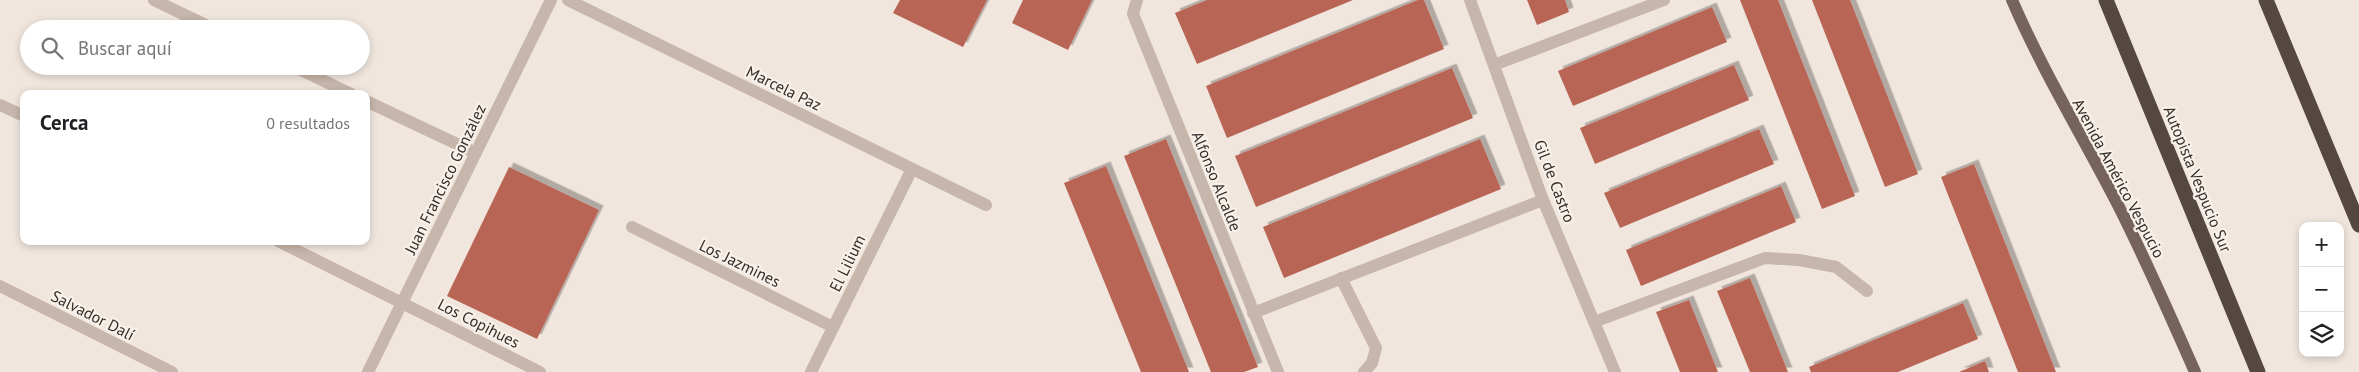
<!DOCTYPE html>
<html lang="es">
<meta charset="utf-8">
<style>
:root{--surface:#fff;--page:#f6f6f6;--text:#202124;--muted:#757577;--line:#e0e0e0}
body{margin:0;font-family:"PT Sans",sans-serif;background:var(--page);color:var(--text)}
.controls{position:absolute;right:15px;bottom:15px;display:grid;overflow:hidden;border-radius:10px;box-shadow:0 2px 8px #0003}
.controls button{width:45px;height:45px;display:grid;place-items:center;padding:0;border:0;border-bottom:1px solid var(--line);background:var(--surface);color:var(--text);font:25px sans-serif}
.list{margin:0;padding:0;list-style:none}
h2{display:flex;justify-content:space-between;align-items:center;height:65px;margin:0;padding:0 20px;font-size:21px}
h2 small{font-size:16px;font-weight:400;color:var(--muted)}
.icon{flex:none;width:28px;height:28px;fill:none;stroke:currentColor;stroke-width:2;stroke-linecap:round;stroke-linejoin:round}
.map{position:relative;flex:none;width:2359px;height:372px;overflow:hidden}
.search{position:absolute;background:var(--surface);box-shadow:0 2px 8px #0003;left:20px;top:20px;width:350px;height:55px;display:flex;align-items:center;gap:12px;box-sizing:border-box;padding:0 18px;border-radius:28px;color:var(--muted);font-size:19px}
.panel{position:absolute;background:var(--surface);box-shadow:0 2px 8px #0003;left:20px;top:90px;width:350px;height:155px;border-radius:10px}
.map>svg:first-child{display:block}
.building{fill:#b96554;filter:url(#shadow)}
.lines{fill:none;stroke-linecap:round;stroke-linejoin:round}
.minor{stroke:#c7b6ab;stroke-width:12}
.major{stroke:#76635d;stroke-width:12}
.highway{stroke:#554742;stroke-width:15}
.labels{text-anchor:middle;stroke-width:4.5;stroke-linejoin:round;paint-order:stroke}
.street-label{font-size:16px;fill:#352d2a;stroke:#f8f1ea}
</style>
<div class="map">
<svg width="2359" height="372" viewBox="0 0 2359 372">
<defs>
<filter id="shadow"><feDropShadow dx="4.5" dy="-4.5" stdDeviation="0" flood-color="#0004"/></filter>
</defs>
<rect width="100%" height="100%" fill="#f0e6de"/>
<path class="building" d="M 900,0 L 987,0 L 963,47 L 893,13 Z
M 1023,0 L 1092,0 L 1068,50 L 1012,23 Z
M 1207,0 L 1353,0 L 1197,64 L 1175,13 Z
M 1418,0 L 1424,0 L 1444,49 L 1227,138 L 1206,86 Z
M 1527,0 L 1565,0 L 1569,12 L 1537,25 Z
M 1740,0 L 1778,0 L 1855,196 L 1822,209 Z
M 1812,0 L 1850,0 L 1918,174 L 1885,187 Z
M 1712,7 L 1727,42 L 1573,106 L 1558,71 Z
M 1734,65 L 1749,100 L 1595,164 L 1580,128 Z
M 1452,68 L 1473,118 L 1256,207 L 1235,156 Z
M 1759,129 L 1774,164 L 1620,228 L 1604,193 Z
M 1166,139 L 1258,367 L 1244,372 L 1211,372 L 1124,156 Z
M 1480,139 L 1501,189 L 1284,278 L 1263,227 Z
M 1974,164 L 2056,372 L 2018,372 L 1941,177 Z
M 1106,166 L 1189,372 L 1141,372 L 1064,183 Z
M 509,167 L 599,210 L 537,339 L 447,296 Z
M 1781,186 L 1796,222 L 1641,286 L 1626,250 Z
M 1750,278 L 1788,372 L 1750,372 L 1717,291 Z
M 1689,300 L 1718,372 L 1680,372 L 1656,312 Z
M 1963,303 L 1978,339 L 1898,372 L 1811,372 L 1809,367 Z
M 1985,361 L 1989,372 L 1959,372 Z"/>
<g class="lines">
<path class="minor" d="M 154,0 L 214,29
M 568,0 L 986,205
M 1137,0 L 1133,14 L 1278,372
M 1470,0 L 1543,200 L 1615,372
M 1494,65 L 1664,0
M 293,66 L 351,94
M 366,101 L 476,153
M 0,105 L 24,116
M 632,227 L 833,327
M 278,241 L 540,372
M 1341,278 L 1376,348 L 1372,363 L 1364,372
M 0,286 L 172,372
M 1253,313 L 1543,200
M 1594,322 L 1765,258 L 1799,260 L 1836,267 L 1867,291
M 368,372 L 551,0
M 811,372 L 912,169"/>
<path class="major" d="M 2012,0 C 2042,70 2082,135 2117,203 C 2145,258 2170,315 2195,372"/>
<path class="highway" d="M 2106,0 L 2258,372
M 2266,0 L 2359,225"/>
</g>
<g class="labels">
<g class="street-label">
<text transform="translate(784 88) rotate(26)" y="6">Marcela Paz</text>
<text transform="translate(2119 178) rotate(62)" y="6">Avenida Américo Vespucio</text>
<text transform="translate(445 179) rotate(-64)" y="6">Juan Francisco González</text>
<text transform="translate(2198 179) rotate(68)" y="6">Autopista Vespucio Sur</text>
<text transform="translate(1217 181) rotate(68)" y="6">Alfonso Alcalde</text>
<text transform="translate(1555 181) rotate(69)" y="6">Gil de Castro</text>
<text transform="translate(740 263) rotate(26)" y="6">Los Jazmines</text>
<text transform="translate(847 263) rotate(-64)" y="6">El Lilium</text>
<text transform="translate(93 315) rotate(27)" y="6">Salvador Dalí</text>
<text transform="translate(479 323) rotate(27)" y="6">Los Copihues</text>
</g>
</g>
</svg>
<div class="controls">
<button>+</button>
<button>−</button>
<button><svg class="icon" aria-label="layers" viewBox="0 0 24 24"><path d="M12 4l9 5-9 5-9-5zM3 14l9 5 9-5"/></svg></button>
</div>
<div class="search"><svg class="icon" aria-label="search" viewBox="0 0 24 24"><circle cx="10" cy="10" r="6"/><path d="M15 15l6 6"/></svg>Buscar aquí</div>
<section class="panel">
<h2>Cerca<small>0 resultados</small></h2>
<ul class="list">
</ul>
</section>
</div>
